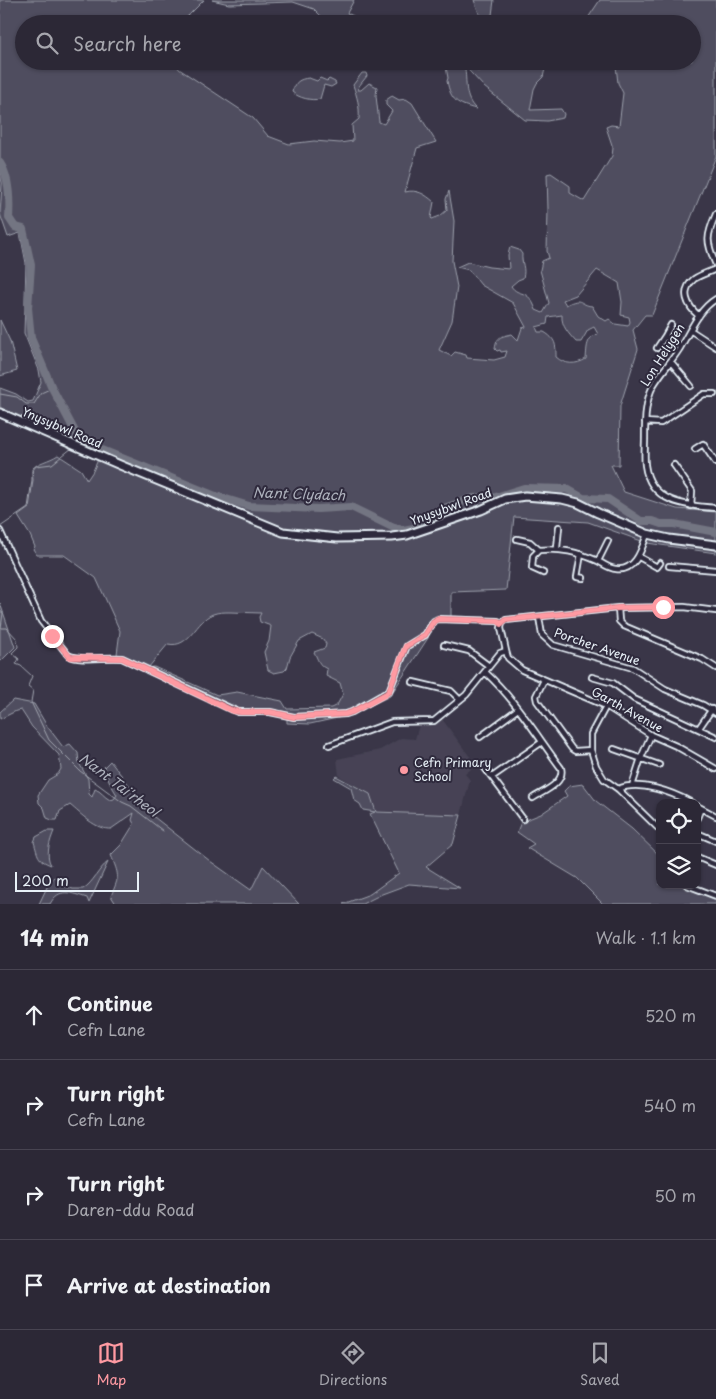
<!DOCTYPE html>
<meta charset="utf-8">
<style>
:root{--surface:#2c2836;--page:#34303e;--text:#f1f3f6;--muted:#a6a6ad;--line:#484451;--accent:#ff9aa2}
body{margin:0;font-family:"Playpen Sans",sans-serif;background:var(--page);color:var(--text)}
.controls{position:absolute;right:15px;bottom:15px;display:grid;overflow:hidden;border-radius:10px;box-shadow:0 1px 4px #0004}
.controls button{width:45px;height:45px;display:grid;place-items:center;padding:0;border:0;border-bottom:1px solid var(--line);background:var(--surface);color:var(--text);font:25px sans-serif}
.scale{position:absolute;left:15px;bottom:12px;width:124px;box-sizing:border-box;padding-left:5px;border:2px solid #e8f1f8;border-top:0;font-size:14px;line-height:18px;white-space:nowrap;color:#e8f1f8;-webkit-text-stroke:4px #2f2a3d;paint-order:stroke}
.stop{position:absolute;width:15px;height:15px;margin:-11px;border:4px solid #ff9aa2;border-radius:50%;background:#fff}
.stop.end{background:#ff9aa2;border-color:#fff;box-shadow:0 1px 5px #0008}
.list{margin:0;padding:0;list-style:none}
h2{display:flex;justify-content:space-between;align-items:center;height:65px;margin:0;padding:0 20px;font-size:21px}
h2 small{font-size:16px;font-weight:400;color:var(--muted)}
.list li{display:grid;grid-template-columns:32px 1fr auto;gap:15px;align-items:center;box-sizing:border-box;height:90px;padding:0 20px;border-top:1px solid var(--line)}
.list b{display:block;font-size:19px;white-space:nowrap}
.list p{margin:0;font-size:16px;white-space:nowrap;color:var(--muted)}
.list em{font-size:16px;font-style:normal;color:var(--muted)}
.icon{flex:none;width:28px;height:28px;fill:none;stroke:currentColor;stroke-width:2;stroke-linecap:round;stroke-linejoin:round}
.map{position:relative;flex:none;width:716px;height:904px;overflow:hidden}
.search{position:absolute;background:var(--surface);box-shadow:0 1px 4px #0004;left:15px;right:15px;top:15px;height:55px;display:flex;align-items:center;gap:12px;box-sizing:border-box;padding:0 18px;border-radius:28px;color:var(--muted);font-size:19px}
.sheet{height:425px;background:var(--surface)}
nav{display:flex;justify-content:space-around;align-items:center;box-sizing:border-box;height:70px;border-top:1px solid var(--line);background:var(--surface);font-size:14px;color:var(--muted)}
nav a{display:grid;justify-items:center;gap:2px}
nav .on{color:var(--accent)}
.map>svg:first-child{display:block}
.built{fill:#464354}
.green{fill:#504e5f;stroke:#9ca0ac;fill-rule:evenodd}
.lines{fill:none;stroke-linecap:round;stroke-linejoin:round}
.stream{stroke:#a2a6b1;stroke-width:1}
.river{stroke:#737482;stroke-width:8}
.street-casing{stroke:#e8f1f8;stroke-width:8}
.secondary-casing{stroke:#e8f1f8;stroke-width:11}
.street{stroke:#2f2a3d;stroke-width:4.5}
.secondary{stroke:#2f2a3d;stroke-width:7}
.route{stroke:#ff9aa2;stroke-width:6}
.poi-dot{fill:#ff9aa2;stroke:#2f2a3d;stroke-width:2}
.labels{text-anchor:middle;stroke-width:4;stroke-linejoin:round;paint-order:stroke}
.street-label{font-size:12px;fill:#e8f1f8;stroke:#2f2a3d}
.poi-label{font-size:12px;fill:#e8f1f8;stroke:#2f2a3d;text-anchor:start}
.water-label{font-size:14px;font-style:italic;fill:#aeb2bd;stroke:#2f2a3d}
</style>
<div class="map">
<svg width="716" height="904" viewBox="0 0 716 904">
<rect width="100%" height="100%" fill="#3a3648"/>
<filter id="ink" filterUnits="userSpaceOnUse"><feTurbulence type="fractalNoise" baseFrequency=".02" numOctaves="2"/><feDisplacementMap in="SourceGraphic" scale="10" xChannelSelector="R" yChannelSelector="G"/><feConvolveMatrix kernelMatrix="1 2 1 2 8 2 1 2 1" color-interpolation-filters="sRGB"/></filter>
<g filter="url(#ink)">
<path class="built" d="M 442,719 L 476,765 L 465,774 L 470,780 L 461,815 L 376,812 L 370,794 L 339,776 L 337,759 L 380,750 L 401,738 L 415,739 L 419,725 L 431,725 Z"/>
<path class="green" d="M 0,0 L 204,0 L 180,24 L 24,24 L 24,61 L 175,61 L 179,69 L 253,118 L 268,136 L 289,144 L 314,141 L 340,143 L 353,141 L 352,125 L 359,119 C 360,106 357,97 353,85 L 362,73 L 366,73 L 367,76 L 359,86 L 358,90 L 361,90 L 369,83 L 377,87 L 376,96 L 379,122 L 384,124 L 392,111 L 386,105 L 386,100 L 392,96 L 399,100 L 406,99 L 412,103 L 436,142 L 417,148 L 405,192 C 417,189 425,194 434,202 L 431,218 L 432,219 L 440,216 L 447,210 L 446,199 L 449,191 L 454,221 L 452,261 L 457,287 L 452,321 L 439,350 L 451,356 L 455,352 L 466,355 L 467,358 L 494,360 L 505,357 L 507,351 L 501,352 L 500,350 L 497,351 L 495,349 C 497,336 500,337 512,334 L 518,340 L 522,328 L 526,327 L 513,303 L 481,285 L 469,270 L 457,267 L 468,262 L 489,267 L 509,269 L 508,255 L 510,247 L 519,250 L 522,254 C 521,263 526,268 523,278 L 518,280 L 511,286 C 519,298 528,287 536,310 L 543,313 L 549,303 L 540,270 L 542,261 L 549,258 L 547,251 L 548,210 L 547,174 L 551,173 L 570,186 L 570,193 L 584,201 L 612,156 L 613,148 L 606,127 L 611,125 L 619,126 L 623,93 L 618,83 L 616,66 L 617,61 L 692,61 L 692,24 L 594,24 L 588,18 L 600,0 L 716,0 L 716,156 L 652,315 L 645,315 L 633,330 L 638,349 L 620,406 L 619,465 L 611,465 L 624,492 L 677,509 L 716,512 L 716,553 L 647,543 L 588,522 L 514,517 L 506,590 L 451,592 L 451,617 L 433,622 L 428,638 L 390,696 L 351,715 L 310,724 L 287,723 L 287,718 L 276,715 L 230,713 L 145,673 L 147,668 L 117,654 L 120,631 L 96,578 L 64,555 L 37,555 L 33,549 L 35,547 L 30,535 L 18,516 L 29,508 L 33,480 L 32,469 C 38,462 49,461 58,455 L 81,470 L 87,480 L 93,471 L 100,455 L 11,415 L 0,407 L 0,388 L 16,394 L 28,402 L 33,401 L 41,382 L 39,370 L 24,333 L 26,263 L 20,233 L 8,237 L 0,214 L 2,183 L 0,173 ZM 597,270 L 619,283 L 622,302 L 621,315 L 629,317 L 630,322 L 628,326 L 615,324 L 609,319 L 606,321 L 598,316 L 592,306 C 579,305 583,296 566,305 L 563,300 L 576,295 ZM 562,315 C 561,326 569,334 576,342 L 581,342 L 588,330 L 594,327 L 598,334 C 586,337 587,348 586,359 C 576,365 565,365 556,357 C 556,345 556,339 544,332 L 538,332 L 536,327 L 547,324 L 548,317 ZM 230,612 L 261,613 L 259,617 L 260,622 L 271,626 L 269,641 L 264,652 L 268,670 L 274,673 L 284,671 L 287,668 L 290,657 L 299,641 L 312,634 L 323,639 L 326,644 L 325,648 L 314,652 C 318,659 318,665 327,669 L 326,676 L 340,683 L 343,694 L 337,705 L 331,708 L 287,709 L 282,701 L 237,692 L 217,695 L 154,667 L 148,668 L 168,644 C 190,649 196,620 213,614 C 218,612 225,612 230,612 Z
M 212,0 L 354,0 L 347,13 L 370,24 L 329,24 L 314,9 L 293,2 L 229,4 Z
M 474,0 L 494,0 L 492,15 L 488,24 L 478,24 L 480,16 Z
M 445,61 L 457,61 L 465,70 C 467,84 464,98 476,109 C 457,104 451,101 447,81 L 448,78 Z
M 460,61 L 475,61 L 477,71 L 483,70 L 496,61 L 547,61 L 543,77 L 537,83 L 534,89 L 530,110 L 561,109 L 564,114 L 563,118 L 547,121 L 525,120 L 484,87 Z
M 309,78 L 317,81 L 320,78 L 327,81 L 329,79 L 335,82 L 336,84 L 331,87 L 324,85 L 320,99 C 311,101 299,98 292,92 C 295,82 299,79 309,78 Z
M 0,320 L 10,341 L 17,371 L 0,376 Z
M 0,603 L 15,647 L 0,662 Z
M 13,700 L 34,704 L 47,726 L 63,747 L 70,744 L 78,753 L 79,763 L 88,779 L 89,794 L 92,797 L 95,789 C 101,791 104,797 110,800 L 114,799 L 117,795 L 110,783 L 104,767 L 110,761 L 133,790 L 140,806 L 210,861 L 251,890 L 263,866 L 299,904 L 116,904 L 111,896 C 120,875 119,876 111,855 L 121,845 L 134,824 L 132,820 L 134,813 L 111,829 C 96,830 81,814 70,805 L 60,811 L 57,820 L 52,820 L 47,818 L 44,808 L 39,803 L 38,795 L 48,780 L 58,774 L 61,769 L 59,755 L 32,727 L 21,710 L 16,711 L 0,719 L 0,712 Z
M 336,776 L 370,794 L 376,812 L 461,815 L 453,844 L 426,867 L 460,888 L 409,884 L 382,894 L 362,904 L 343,904 L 370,894 L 399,873 L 370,814 L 375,812 L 363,810 L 360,804 L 354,800 L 351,788 L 334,778 Z
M 583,784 L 596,801 L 632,829 L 660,856 L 660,885 L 684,885 L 690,889 L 716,898 L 716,904 L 603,904 L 577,878 L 527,848 L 534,844 L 517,832 L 521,822 L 541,814 L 567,796 L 564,791 L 569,786 Z
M 47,831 L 54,831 C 50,841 45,855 51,865 C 37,860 38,855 34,842 L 36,837 Z
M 108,862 L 89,903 L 87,898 C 71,893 59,887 50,904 L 39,904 L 49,883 L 54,877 L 58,878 L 59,884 L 73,889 L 83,889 C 94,882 98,869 108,862 Z"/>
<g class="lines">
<path class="stream" d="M 0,394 L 17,397 L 26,404 L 34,404 L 41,393 L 52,388
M 0,527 L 28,508 L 32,480 L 32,471 L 36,466 L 52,464 L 72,448
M 0,611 L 3,613 L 1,628 L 7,628 L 17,639 L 18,647 L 12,653 L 19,659 L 16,664 L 21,666 L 32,676 L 28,686 L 33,690 L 31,702 L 49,740 L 80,771 L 122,802 L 131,806 L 163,831"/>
<path class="river" d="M 0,163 C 10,178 10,201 9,218 L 15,227 L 23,229 L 31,265 L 28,308 L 31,338 L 52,388 L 80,441 L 213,495 L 249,506 L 318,509 L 351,507 L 394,528 L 403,530 L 414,528 L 444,508 L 473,498 L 496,497 L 524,488 L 567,489 L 583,498 L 608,499 L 641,521 L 652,521 L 661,524 L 674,524 L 716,532"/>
<g class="street-casing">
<path id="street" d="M 716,214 C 706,237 706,241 716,265
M 716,299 C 699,309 690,331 680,348 C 672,361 661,372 653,386 C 645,402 645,420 645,438 C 645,447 644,456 645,465 C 650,503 686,506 716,508
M 699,316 C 687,306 680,291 694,279 C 700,275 709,272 716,269
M 690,330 L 716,347
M 665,336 L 671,325
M 657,348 L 665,336 L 680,347
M 671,362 L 691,386
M 645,422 L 661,423 L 704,394 L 714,394
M 695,449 L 703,444 L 716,463
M 674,465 L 692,491 L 691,506
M 0,531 L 41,621 L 68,655 C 80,662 107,656 122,658 L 238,712 L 270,712 L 294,717 L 346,714 L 352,712 L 389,691 L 407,646 L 425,635 L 434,621 L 438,619 L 498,621 L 502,623
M 517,539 L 530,542 L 539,550 C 561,548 577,552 598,561
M 608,541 L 598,561 C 603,564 610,569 616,569 C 636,572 642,548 647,534
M 557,548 L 559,527
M 539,550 L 533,556 L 532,568 L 543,573
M 581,554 L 577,577 L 583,578
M 639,557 L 657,567 L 660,563
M 669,566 L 716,570
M 618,608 L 619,621 L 624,626 L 702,659 L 716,668
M 539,617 L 542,635 L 553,645 L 633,668 L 665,689 L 703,705 L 716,713
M 502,623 L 506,620 L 618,608 L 684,607 L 716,611
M 444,645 L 469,651 L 489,666
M 506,651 L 508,658 L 522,670 L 606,706 L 651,735 L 676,746 L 716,769
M 485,672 C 515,699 537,736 561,768 C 565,783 544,791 533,798
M 592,677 L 613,683 L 634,699 L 716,737
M 544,680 L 536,696 L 537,701 L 572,749 L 575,751 L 591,750
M 413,682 L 451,691 L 460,700
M 606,706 L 591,734 L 591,750 L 596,766 L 604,779 L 618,789 L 660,830
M 699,728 L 712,709
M 480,737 L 518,709
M 329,745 L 392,722 L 434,721 L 466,695 L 500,653 L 506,651 L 501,628 L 502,623
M 614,749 L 659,765
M 485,768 L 523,819
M 492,777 L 542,742
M 632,786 L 641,758 L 651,735
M 618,789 C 640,780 672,792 692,803
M 697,806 L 716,816
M 697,818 L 701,808
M 697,833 L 716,841
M 697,857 L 716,865
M 687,885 L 716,896"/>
</g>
<g class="secondary-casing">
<path id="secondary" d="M 0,413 L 120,465 L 283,532 L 337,538 L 392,537 L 407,535 L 481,510 L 505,499 L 525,496 L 562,499 L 578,503 L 598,513 L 647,534 L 669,539 L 716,545"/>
</g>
<use href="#street" class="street"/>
<use href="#secondary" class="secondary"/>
</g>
</g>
<g class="lines" filter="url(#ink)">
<path class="route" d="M 52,636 L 70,657 L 122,658 L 233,711 L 241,712 L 270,712 L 294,717 L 346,714 L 352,712 L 386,694 L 389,691 L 406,646 L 425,635 L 434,621 L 438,619 L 498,621 L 502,624 L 506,620 L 618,608 L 663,607"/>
</g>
<circle class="poi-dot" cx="404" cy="770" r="5"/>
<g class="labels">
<g class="street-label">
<text transform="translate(663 355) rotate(-58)" y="4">Lon Helygen</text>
<text transform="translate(62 428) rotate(23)" y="4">Ynysybwl Road</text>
<text transform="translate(451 507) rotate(-20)" y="4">Ynysybwl Road</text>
<text transform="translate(597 647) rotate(19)" y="4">Porcher Avenue</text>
<text transform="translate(627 710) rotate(29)" y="4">Garth Avenue</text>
</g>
<g class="poi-label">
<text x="414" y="767">Cefn Primary<tspan x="414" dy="14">School</tspan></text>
</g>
<g class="water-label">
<text transform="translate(299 494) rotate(2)" y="5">Nant Clydach</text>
<text transform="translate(119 785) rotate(37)" y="5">Nant Tai'rheol</text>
</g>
</g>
</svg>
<div class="controls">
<button><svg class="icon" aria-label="locate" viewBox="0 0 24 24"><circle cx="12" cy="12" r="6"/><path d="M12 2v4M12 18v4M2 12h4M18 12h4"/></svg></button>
<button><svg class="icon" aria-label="layers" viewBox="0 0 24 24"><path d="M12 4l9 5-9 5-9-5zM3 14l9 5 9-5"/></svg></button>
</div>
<div class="scale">200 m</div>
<div class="stop" style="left:663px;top:607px"></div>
<div class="stop end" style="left:52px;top:636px"></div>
<div class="search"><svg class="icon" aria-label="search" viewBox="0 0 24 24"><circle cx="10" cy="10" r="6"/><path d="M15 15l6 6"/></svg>Search here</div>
</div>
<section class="sheet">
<h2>14 min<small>Walk · 1.1 km</small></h2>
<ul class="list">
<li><svg class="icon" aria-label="ahead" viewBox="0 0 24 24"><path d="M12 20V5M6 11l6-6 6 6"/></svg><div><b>Continue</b><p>Cefn Lane</p></div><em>520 m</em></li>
<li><svg class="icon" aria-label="right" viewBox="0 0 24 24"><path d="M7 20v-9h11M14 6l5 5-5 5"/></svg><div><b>Turn right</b><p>Cefn Lane</p></div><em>540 m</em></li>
<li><svg class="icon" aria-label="right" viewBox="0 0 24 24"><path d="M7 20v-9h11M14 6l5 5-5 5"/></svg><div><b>Turn right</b><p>Daren-ddu Road</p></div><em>50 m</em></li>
<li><svg class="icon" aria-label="arrive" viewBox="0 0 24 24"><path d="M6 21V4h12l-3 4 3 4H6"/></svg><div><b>Arrive at destination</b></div></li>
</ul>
</section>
<nav>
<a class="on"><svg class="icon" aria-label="map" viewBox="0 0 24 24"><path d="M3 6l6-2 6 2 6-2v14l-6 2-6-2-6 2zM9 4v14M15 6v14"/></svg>Map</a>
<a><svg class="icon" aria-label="directions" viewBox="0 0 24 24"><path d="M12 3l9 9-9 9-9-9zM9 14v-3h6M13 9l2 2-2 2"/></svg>Directions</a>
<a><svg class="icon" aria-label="saved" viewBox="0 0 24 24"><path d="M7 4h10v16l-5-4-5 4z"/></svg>Saved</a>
</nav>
